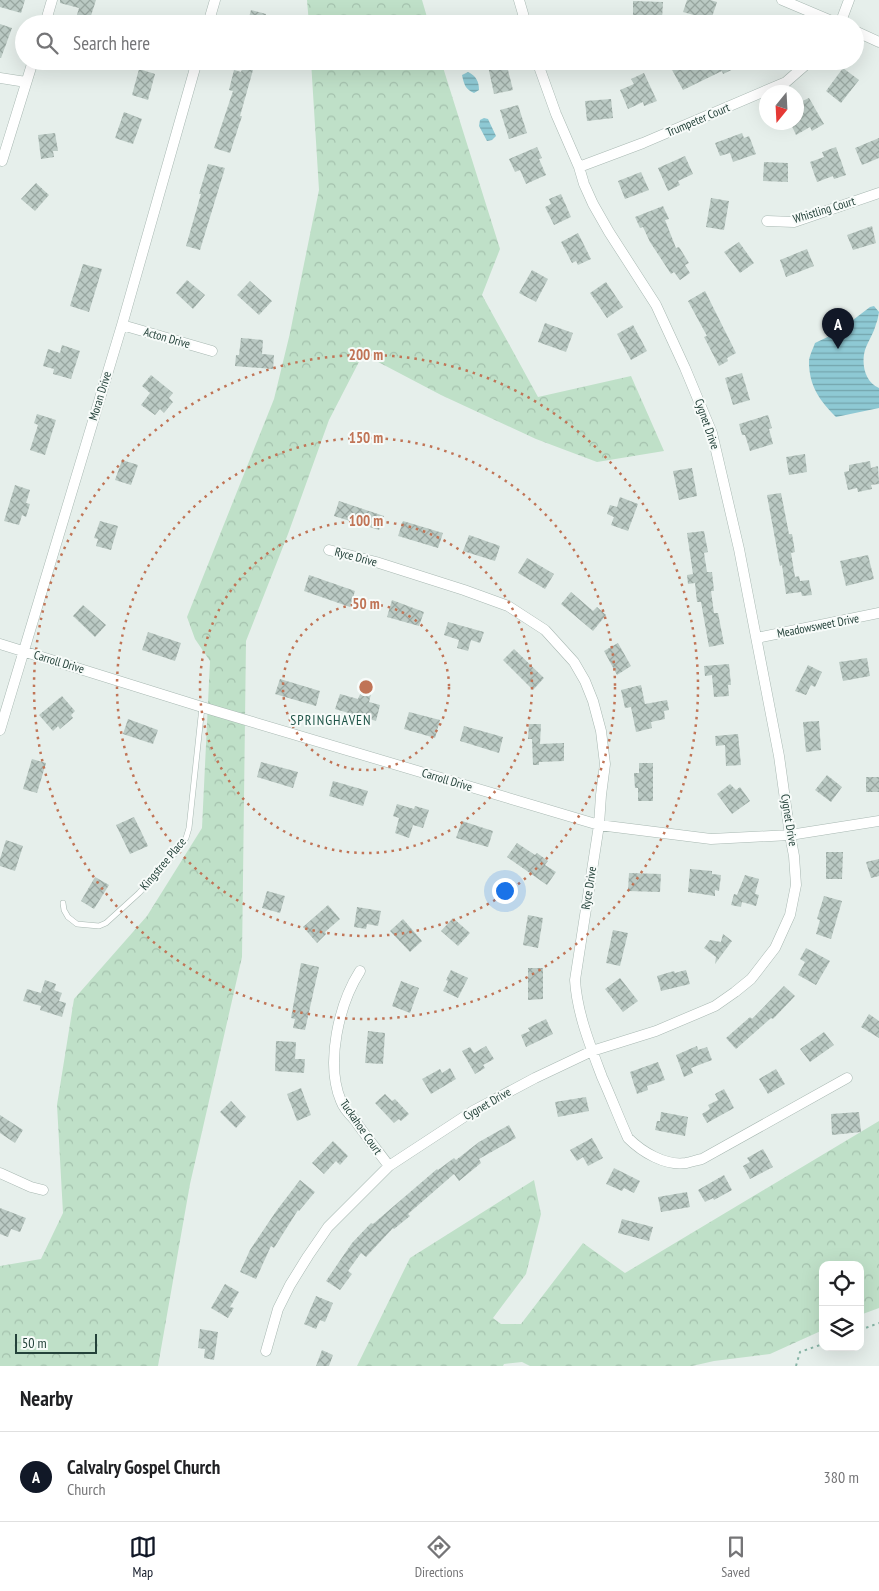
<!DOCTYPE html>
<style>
:root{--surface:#fff;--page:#f6f6f6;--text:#202124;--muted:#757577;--line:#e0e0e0;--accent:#111827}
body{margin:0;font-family:"PT Sans Narrow",sans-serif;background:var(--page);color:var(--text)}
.controls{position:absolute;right:15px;bottom:15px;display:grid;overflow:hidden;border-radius:10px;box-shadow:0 5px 20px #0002}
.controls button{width:45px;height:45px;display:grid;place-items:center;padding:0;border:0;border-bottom:1px solid var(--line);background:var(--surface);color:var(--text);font:25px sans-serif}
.compass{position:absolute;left:759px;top:85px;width:45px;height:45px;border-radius:50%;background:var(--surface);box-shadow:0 5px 20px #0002;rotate:198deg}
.scale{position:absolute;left:15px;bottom:12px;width:82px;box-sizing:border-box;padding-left:5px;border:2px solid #24423a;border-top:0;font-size:14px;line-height:18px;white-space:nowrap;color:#24423a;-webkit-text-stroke:4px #f7fbf9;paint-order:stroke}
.you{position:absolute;left:504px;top:890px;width:18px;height:18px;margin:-12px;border:4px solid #fff;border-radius:50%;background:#1a73e8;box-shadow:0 0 0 8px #1a73e833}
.badge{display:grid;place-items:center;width:32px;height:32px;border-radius:50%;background:var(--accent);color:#fff;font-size:16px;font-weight:700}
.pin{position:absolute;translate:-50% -41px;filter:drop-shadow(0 1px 2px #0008)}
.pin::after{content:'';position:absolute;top:26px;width:18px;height:15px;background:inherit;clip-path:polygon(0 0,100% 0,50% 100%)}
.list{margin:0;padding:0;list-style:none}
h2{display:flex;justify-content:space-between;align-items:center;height:65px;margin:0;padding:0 20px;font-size:21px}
h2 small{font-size:16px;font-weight:400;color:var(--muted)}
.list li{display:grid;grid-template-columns:32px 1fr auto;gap:15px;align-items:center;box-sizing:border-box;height:90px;padding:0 20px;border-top:1px solid var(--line)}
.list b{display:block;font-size:19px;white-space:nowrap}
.list p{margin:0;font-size:16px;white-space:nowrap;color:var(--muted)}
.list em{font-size:16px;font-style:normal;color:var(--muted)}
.icon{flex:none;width:28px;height:28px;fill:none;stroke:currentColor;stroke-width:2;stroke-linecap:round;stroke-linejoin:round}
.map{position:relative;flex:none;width:879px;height:1366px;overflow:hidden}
.search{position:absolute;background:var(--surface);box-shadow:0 5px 20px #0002;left:15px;right:15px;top:15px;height:55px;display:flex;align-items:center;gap:12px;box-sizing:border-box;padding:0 18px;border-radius:28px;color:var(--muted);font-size:19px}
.sheet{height:155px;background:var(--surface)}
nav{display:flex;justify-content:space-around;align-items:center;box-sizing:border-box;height:70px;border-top:1px solid var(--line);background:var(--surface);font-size:14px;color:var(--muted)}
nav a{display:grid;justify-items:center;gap:2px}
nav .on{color:var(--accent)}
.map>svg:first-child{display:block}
.forest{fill:url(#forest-crowns)}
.water{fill:url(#water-rules)}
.building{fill:url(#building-cross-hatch)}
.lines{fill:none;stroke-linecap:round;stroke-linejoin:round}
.lane-casing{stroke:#a8b8b2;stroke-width:6}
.street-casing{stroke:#a8b8b2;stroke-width:11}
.path{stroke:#86b3a5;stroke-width:2;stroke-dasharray:2.5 4;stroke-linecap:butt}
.lane{stroke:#fff;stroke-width:5}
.street{stroke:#fff;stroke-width:10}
.ring{fill:none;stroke:#c07456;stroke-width:2.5;stroke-dasharray:2.5 5}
.labels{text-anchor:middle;stroke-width:4;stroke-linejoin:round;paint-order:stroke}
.street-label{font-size:12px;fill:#24423a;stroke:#f7fbf9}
.neighbourhood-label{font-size:14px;letter-spacing:1px;fill:#1f5548;stroke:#f7fbf9}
.centre{fill:#c07456;stroke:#f7fbf9;stroke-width:2.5}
.ring-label{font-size:15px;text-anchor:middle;font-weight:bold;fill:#c07456;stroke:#f7fbf9;stroke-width:4;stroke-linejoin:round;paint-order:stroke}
</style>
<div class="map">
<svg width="879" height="1366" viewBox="0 0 879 1366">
<defs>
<pattern id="forest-crowns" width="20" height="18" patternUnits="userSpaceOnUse" patternTransform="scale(1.25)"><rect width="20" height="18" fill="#bfe0c8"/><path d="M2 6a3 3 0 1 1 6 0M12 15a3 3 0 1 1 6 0" fill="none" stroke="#a4c1ad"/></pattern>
<pattern id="water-rules" width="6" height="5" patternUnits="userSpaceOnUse" patternTransform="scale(1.25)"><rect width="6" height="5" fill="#8ec9d4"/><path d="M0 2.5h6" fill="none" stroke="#74a5ad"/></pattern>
<pattern id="building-cross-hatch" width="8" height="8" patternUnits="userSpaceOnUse" patternTransform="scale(1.25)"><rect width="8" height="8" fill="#bbcac4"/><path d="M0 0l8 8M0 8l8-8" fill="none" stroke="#98a6a0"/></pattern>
</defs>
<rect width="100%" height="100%" fill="#e6efeb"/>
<path class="forest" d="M 307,0 L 422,0 L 429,24 L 309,24 Z
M 311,61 L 441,61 L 500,249 L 482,295 L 538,397 L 631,376 L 664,451 L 597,462 L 536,439 L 441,395 L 363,354 L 329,420 L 288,534 L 246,641 L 242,957 L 190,1184 L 158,1366 L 0,1366 L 0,1266 L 41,1259 L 63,1213 L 57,1105 L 74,999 L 147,916 L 202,828 L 210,661 L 195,639 L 187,617 L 274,399 L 290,333 L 319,190 Z
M 879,1121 L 879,1308 L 860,1315 L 860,1265 L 823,1265 L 823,1330 L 770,1354 L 714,1361 L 692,1366 L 530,1366 L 522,1362 L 504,1364 L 503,1366 L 357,1366 L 410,1258 L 534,1180 L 541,1214 L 526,1274 L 493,1318 L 501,1324 L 521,1324 L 583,1243 L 625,1273 Z"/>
<path class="water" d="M 468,72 C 476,76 479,81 479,90 L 474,93 C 465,89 464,84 462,75 Z
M 484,118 L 488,119 L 496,136 L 492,140 L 487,141 L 479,126 L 480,120 Z
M 874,306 L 879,312 C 878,316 878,320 876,324 C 874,333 868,341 865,350 C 861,364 865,382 879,388 L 879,408 L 836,417 C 820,401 809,386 809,362 C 809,356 813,349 815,343 L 836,333 L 870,307 Z"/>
<path class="building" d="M 0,0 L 25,0 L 21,13 L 0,7 Z
M 60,0 L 96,0 L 89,22 L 76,18 L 79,8 L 60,3 Z
M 687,0 L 710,0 L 717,2 L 711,20 L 683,12 Z
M 633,1 L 663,2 L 662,20 L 633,20 Z
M 251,10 L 266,14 L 263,24 L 247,24 Z
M 0,24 L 12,28 L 1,58 L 0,58 Z
M 700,61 L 750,61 L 723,74 L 722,71 L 683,90 L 671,68 L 683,62 L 687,68 Z
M 506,62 L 513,90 L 494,94 L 488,66 Z
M 243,67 L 253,70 L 240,116 L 242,116 L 230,153 L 214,148 L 233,91 L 229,90 L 234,70 L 241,72 Z
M 843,68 L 859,80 L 841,103 L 826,91 Z
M 139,69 L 155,74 L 148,100 L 132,95 Z
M 644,73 L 657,101 L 644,106 L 643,102 L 628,109 L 620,90 L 634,84 L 631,79 Z
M 809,98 L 824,124 L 812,131 L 810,127 L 796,135 L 790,122 L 796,122 L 796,108 L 800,107 L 798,103 Z
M 611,99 L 613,118 L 587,121 L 585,101 Z
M 518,105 L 527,133 L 509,139 L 500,110 Z
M 124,112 L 142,119 L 133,144 L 115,138 Z
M 55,133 L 58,151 L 53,151 L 54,157 L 41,159 L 38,135 Z
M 742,133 L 744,138 L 749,136 L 756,154 L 733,162 L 730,153 L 720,156 L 715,143 Z
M 879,138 L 879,158 L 862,165 L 855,148 Z
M 537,147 L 542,158 L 539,159 L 546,175 L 526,184 L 520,170 L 515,172 L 509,159 Z
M 836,147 L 846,175 L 834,179 L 833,176 L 817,182 L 810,162 L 824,157 L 822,152 Z
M 685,156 L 693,174 L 678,181 L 680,185 L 668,191 L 658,168 Z
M 764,162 L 788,163 L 788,182 L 763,181 Z
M 208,164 L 225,168 L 200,250 L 186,246 L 201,194 L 199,194 Z
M 641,172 L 649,190 L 625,199 L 618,181 Z
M 36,183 L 49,195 L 35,211 L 21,199 Z
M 561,194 L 571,217 L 554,225 L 545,207 L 551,204 L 549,199 Z
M 711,198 L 729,201 L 724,230 L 706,227 Z
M 663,206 L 669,219 L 665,220 L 676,248 L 679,247 L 689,263 L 685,265 L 690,273 L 680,280 L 674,272 L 671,274 L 650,242 L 643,227 L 640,228 L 635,217 Z
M 872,226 L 876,243 L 853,250 L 847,235 Z
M 578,233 L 591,259 L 578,265 L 576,261 L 572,263 L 561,242 Z
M 739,242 L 754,263 L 740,273 L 724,252 Z
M 807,249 L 814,266 L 786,277 L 780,260 Z
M 83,264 L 102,269 L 89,312 L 70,306 Z
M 532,270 L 548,279 L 536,302 L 519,293 Z
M 187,280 L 205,295 L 193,309 L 176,293 Z
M 250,281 L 272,301 L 259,315 L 237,295 Z
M 606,282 L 623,307 L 607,318 L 590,293 Z
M 705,291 L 736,353 L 727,358 L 728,361 L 719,366 L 704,337 L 707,336 L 688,301 Z
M 545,323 L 573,333 L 566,352 L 538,342 Z
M 633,325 L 647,351 L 631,360 L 617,334 Z
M 241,338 L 263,340 L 262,354 L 274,355 L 273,369 L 235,366 L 236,355 L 239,355 Z
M 62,345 L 80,351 L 71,379 L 53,374 L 54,369 L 43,366 L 48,349 L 60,353 Z
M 742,373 L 750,400 L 733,405 L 725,378 Z
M 151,375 L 173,393 L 169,398 L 173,402 L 164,413 L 160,409 L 155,415 L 141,405 L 150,393 L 142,386 Z
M 37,414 L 56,420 L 45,455 L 30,450 L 38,425 L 34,423 Z
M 768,415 L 772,428 L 769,429 L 773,444 L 750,451 L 745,435 L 742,435 L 739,424 Z
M 805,454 L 807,472 L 789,475 L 786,457 Z
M 122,460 L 138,465 L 131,485 L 115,480 Z
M 870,461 L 871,468 L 878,466 L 879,484 L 871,485 L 872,489 L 858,492 L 857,488 L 848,490 L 844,472 L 849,471 L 849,465 Z
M 692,468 L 697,496 L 679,500 L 673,471 Z
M 15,485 L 30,490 L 26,503 L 30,504 L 26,517 L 22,515 L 19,525 L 4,521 Z
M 781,493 L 789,534 L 792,534 L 795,552 L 791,553 L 795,577 L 799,576 L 800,581 L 809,580 L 812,595 L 802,596 L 801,592 L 786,594 L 782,565 L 780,566 L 767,495 Z
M 620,497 L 638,504 L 628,531 L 611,525 L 614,517 L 607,514 L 610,505 L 617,507 Z
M 339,501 L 384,516 L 379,530 L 334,516 Z
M 100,521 L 118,526 L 111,550 L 96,546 L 98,539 L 94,538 Z
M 403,521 L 443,533 L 438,548 L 398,536 Z
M 704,531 L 708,552 L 704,553 L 707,572 L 712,572 L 714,591 L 711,591 L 714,613 L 718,613 L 724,644 L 709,647 L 701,602 L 697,602 L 695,583 L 688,584 L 687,575 L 693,574 L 687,533 Z
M 469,535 L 500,546 L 495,561 L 463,551 Z
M 868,555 L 874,579 L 846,586 L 840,561 Z
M 527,558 L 554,574 L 545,589 L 518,573 Z
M 309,575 L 355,591 L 350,607 L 304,591 Z
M 571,592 L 593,611 L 597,607 L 606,615 L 593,631 L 561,604 Z
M 392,600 L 424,612 L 419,626 L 387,617 Z
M 83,605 L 106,625 L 95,637 L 73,616 Z
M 448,622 L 484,632 L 480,643 L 471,640 L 468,651 L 457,648 L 459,640 L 444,635 Z
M 148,632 L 181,643 L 175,661 L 142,650 Z
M 618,643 L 631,666 L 617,675 L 604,651 Z
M 514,649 L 544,678 L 533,690 L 503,660 Z
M 867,658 L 870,676 L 843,681 L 839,662 Z
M 729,664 L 731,685 L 728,685 L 729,696 L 714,697 L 712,675 L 705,676 L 704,666 Z
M 808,665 L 822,672 L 815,687 L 811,685 L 806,695 L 795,691 Z
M 280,679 L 320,691 L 316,706 L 275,694 Z
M 641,685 L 645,704 L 667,700 L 669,710 L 664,711 L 665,719 L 651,722 L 652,728 L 636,732 L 631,707 L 625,708 L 621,690 Z
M 361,692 L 371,694 L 369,702 L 380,705 L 376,721 L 335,709 L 340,694 L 358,699 Z
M 62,696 L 75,711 L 71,715 L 73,718 L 60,729 L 58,726 L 53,731 L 39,715 Z
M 409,712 L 440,720 L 435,738 L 404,729 Z
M 128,719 L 158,730 L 153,744 L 123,734 Z
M 819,721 L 821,750 L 806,752 L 803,722 Z
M 529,724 L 541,724 L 540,744 L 564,743 L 564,761 L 539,762 L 539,765 L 533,765 L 532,739 L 528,739 Z
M 464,726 L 503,737 L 499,753 L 460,741 Z
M 738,734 L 741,765 L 726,766 L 725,745 L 716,746 L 715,736 Z
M 32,759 L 46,763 L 37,793 L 23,789 Z
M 261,762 L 298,772 L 293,788 L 257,777 Z
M 639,763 L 653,763 L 653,801 L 638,801 L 638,788 L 635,788 L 634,773 L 639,773 Z
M 827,775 L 842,787 L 831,802 L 815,790 Z
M 866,777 L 879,777 L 879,792 L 866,792 Z
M 333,781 L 368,791 L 363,806 L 329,796 Z
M 730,784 L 736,790 L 740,787 L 750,801 L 732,814 L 717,794 Z
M 397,804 L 414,809 L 415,806 L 429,810 L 423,828 L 413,825 L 409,838 L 395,833 L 399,818 L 393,816 Z
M 134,817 L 148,846 L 130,854 L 116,825 Z
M 462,821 L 493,831 L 488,847 L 456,838 Z
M 6,840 L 23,846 L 15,871 L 0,866 L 0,859 Z
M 517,843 L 535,855 L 537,853 L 548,861 L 545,865 L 556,872 L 547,885 L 507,857 Z
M 826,852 L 843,852 L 842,879 L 826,879 Z
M 879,859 L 879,876 L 871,878 L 866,862 Z
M 690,869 L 712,871 L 712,874 L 721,875 L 719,891 L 715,890 L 715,896 L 688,892 Z
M 629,873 L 661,874 L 660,892 L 628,891 Z
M 745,875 L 759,879 L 755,894 L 759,895 L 756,906 L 742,902 L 741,907 L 731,905 L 734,894 L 737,895 Z
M 95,877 L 109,885 L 94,909 L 81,901 Z
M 267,891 L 285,896 L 280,913 L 262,908 Z
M 824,896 L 842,901 L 831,939 L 816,934 L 820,920 L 817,919 Z
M 328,905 L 340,919 L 325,932 L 326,934 L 317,943 L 303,927 Z
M 357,907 L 381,911 L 378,926 L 367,924 L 366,929 L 354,927 Z
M 528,915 L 543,918 L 538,948 L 523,945 Z
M 453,918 L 470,933 L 458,946 L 441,931 Z
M 403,919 L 422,941 L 410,952 L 390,931 Z
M 613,930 L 628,933 L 620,966 L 606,963 Z
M 723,934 L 732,941 L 715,964 L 716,957 L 704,948 L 710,940 L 721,942 Z
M 806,948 L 830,961 L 816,985 L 798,975 L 805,962 L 800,959 Z
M 301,963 L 319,967 L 305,1030 L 293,1028 L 295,1019 L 291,1018 Z
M 528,968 L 543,968 L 543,999 L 528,1000 Z
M 451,970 L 468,978 L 458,998 L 443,991 L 448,981 L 446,980 Z
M 686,970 L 690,984 L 661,991 L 657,976 L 674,971 L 675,973 Z
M 620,978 L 638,1001 L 623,1012 L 605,989 Z
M 45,980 L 56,984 L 54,990 L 62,993 L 59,1001 L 66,1003 L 62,1017 L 40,1010 L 41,1006 L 23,1001 L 27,989 L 41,993 Z
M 401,981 L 419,988 L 410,1013 L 392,1006 Z
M 784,986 L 795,996 L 773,1019 L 771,1018 L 736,1049 L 726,1038 L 750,1017 L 752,1019 Z
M 869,1014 L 879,1021 L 879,1038 L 861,1027 Z
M 546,1019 L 553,1034 L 526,1047 L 521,1035 L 530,1031 L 528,1028 Z
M 368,1031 L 385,1033 L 383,1064 L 365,1063 Z
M 824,1032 L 834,1045 L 810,1062 L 800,1049 Z
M 276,1041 L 296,1042 L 295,1059 L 305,1059 L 304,1073 L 275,1071 Z
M 486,1046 L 494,1059 L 483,1065 L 485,1068 L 475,1074 L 462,1051 L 470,1047 L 474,1053 Z
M 697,1046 L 698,1050 L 707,1047 L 712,1060 L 691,1068 L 693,1073 L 684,1077 L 676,1055 Z
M 658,1062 L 665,1080 L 647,1086 L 648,1090 L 637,1094 L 630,1072 Z
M 450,1068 L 456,1079 L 431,1094 L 422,1079 L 440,1069 L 442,1073 Z
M 776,1069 L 785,1084 L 768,1094 L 759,1079 Z
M 301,1088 L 311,1115 L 297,1121 L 287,1094 Z
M 724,1089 L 734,1108 L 707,1123 L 702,1114 L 710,1109 L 708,1105 L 718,1100 L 715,1094 Z
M 385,1094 L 392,1101 L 395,1099 L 409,1114 L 401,1121 L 399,1119 L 394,1123 L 375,1103 Z
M 586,1097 L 589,1111 L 558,1117 L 555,1102 Z
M 231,1101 L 246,1117 L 236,1128 L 220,1112 Z
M 661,1112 L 688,1117 L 685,1136 L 655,1130 L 657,1121 L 660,1121 Z
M 859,1112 L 861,1132 L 832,1135 L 831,1114 Z
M 0,1115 L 23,1130 L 15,1143 L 0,1133 Z
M 509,1125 L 516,1138 L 479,1159 L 481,1163 L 459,1181 L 454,1174 L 408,1214 L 410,1216 L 394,1229 L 393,1228 L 366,1257 L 361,1253 L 348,1271 L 352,1274 L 340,1290 L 326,1281 L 352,1243 L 371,1223 L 373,1224 L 437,1169 L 438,1170 L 454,1158 L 456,1160 L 479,1142 Z
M 592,1138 L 603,1158 L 588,1166 L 583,1157 L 577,1161 L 570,1150 Z
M 333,1141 L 348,1156 L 340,1165 L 336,1161 L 324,1174 L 312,1163 Z
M 763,1149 L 773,1167 L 750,1179 L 743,1166 L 750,1162 L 747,1158 Z
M 614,1168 L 640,1181 L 634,1193 L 624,1188 L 622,1191 L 606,1184 Z
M 724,1175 L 732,1190 L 714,1200 L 713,1198 L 705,1202 L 698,1190 Z
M 300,1180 L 315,1192 L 299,1211 L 298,1210 L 274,1248 L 271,1246 L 256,1279 L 240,1272 L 250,1250 L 277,1210 Z
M 687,1192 L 690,1207 L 661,1212 L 658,1197 Z
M 0,1208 L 26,1218 L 20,1232 L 11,1229 L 8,1237 L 0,1234 Z
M 622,1219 L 653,1227 L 649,1241 L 618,1233 Z
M 225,1284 L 239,1292 L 230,1307 L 234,1308 L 228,1318 L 211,1308 Z
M 316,1296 L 333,1303 L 325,1322 L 320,1320 L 316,1329 L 304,1324 Z
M 200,1329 L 218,1332 L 214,1360 L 204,1358 L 205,1349 L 198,1348 Z
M 322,1350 L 333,1355 L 329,1366 L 316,1366 Z"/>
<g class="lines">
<g class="lane-casing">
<path id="lane" d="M 63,903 L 64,910 L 68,917 L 77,924 L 99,926 L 106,923 L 139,893 L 179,849 L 186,838 L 189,828 L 202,707"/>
</g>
<g class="street-casing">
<path id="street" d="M 519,0 L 526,24
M 782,0 L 839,24
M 45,24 L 52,0
M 208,24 L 215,0
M 840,24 L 849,0
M 855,31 L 879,42
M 0,78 L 26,82
M 2,161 L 33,61
M 579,167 L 643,143 L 786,82 L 810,61
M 767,221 L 794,222 L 879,193
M 122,325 L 212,351
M 329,550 L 376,562 L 464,590 L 508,606 L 545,630 L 574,662 L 585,681 L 593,701 L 601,731 L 605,764 L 601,795 L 599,825 L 575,980 C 577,1013 590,1045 602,1077 C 611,1097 619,1118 628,1138 C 642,1152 665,1166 686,1163 C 691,1162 697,1160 702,1159 L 847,1078
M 757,638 L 879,613
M 0,644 L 202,707 L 599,825 L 711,839 L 790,835 L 879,821
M 0,730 L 122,325 L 197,61
M 360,971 C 339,1004 325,1063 341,1101 C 343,1107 349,1114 354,1119 C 365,1135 377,1150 389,1166
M 0,1173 L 31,1187 L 43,1190
M 266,1351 L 278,1309 L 290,1285 L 308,1256 L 328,1227 L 389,1166 L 473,1111 L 535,1078 L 592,1051 L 656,1031 L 715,1006 L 735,992 L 751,979 L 775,948 L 790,915 L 796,885 L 794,856 L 790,835 L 779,756 L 739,549 L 712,433 L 685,368 L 656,305 L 609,232 L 593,204 L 584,184 L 579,167 L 556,114 L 537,61"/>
</g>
<path class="path" d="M 860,1330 L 879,1323
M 796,1366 L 800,1352 L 823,1344"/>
<use href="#lane" class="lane"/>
<use href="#street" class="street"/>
</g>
<g class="ring">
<circle cx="366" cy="687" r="83"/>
<circle cx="366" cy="687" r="166"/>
<circle cx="366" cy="687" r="249"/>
<circle cx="366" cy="687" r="332"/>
</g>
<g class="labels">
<g class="street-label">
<text transform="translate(698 120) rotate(-23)" y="4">Trumpeter Court</text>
<text transform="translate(824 210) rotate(-17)" y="4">Whistling Court</text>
<text transform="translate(167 338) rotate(16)" y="4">Acton Drive</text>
<text transform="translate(100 396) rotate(-73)" y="4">Moran Drive</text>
<text transform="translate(707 424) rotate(71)" y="4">Cygnet Drive</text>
<text transform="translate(356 557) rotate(15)" y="4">Ryce Drive</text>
<text transform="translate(818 626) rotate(-11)" y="4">Meadowsweet Drive</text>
<text transform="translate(59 662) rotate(17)" y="4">Carroll Drive</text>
<text transform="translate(447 780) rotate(17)" y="4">Carroll Drive</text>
<text transform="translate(789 820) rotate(81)" y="4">Cygnet Drive</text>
<text transform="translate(163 864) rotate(-50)" y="4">Kingstree Place</text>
<text transform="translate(589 888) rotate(-81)" y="4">Ryce Drive</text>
<text transform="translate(487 1104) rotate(-30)" y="4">Cygnet Drive</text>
<text transform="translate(361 1127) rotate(55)" y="4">Tuckahoe Court</text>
</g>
<g class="neighbourhood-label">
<text x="331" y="725">SPRINGHAVEN</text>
</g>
</g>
<circle cx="366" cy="687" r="8" class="centre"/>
<g class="ring-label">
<text x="366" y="360">200 m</text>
<text x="366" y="443">150 m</text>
<text x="366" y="526">100 m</text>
<text x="366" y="609">50 m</text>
</g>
</svg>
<div class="controls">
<button><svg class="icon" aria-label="locate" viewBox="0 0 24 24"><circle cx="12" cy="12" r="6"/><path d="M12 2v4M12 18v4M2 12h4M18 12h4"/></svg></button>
<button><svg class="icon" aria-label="layers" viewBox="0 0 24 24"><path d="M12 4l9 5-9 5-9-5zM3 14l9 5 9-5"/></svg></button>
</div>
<svg class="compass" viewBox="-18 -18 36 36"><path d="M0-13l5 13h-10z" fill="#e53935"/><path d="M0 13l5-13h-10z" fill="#757577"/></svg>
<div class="scale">50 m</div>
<div class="you"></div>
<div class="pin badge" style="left:838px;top:349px">A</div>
<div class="search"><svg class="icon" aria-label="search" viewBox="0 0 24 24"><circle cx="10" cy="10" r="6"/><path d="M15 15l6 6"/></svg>Search here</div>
</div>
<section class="sheet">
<h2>Nearby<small></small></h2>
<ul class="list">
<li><span class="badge">A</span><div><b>Calvalry Gospel Church</b><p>Church</p></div><em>380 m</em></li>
</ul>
</section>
<nav>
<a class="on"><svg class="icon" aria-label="map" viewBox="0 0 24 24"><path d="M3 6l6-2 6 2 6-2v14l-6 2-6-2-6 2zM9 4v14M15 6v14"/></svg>Map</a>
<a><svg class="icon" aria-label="directions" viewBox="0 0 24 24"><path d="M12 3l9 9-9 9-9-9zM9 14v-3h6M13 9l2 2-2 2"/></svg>Directions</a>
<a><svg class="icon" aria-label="saved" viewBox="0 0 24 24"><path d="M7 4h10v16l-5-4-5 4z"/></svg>Saved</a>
</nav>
